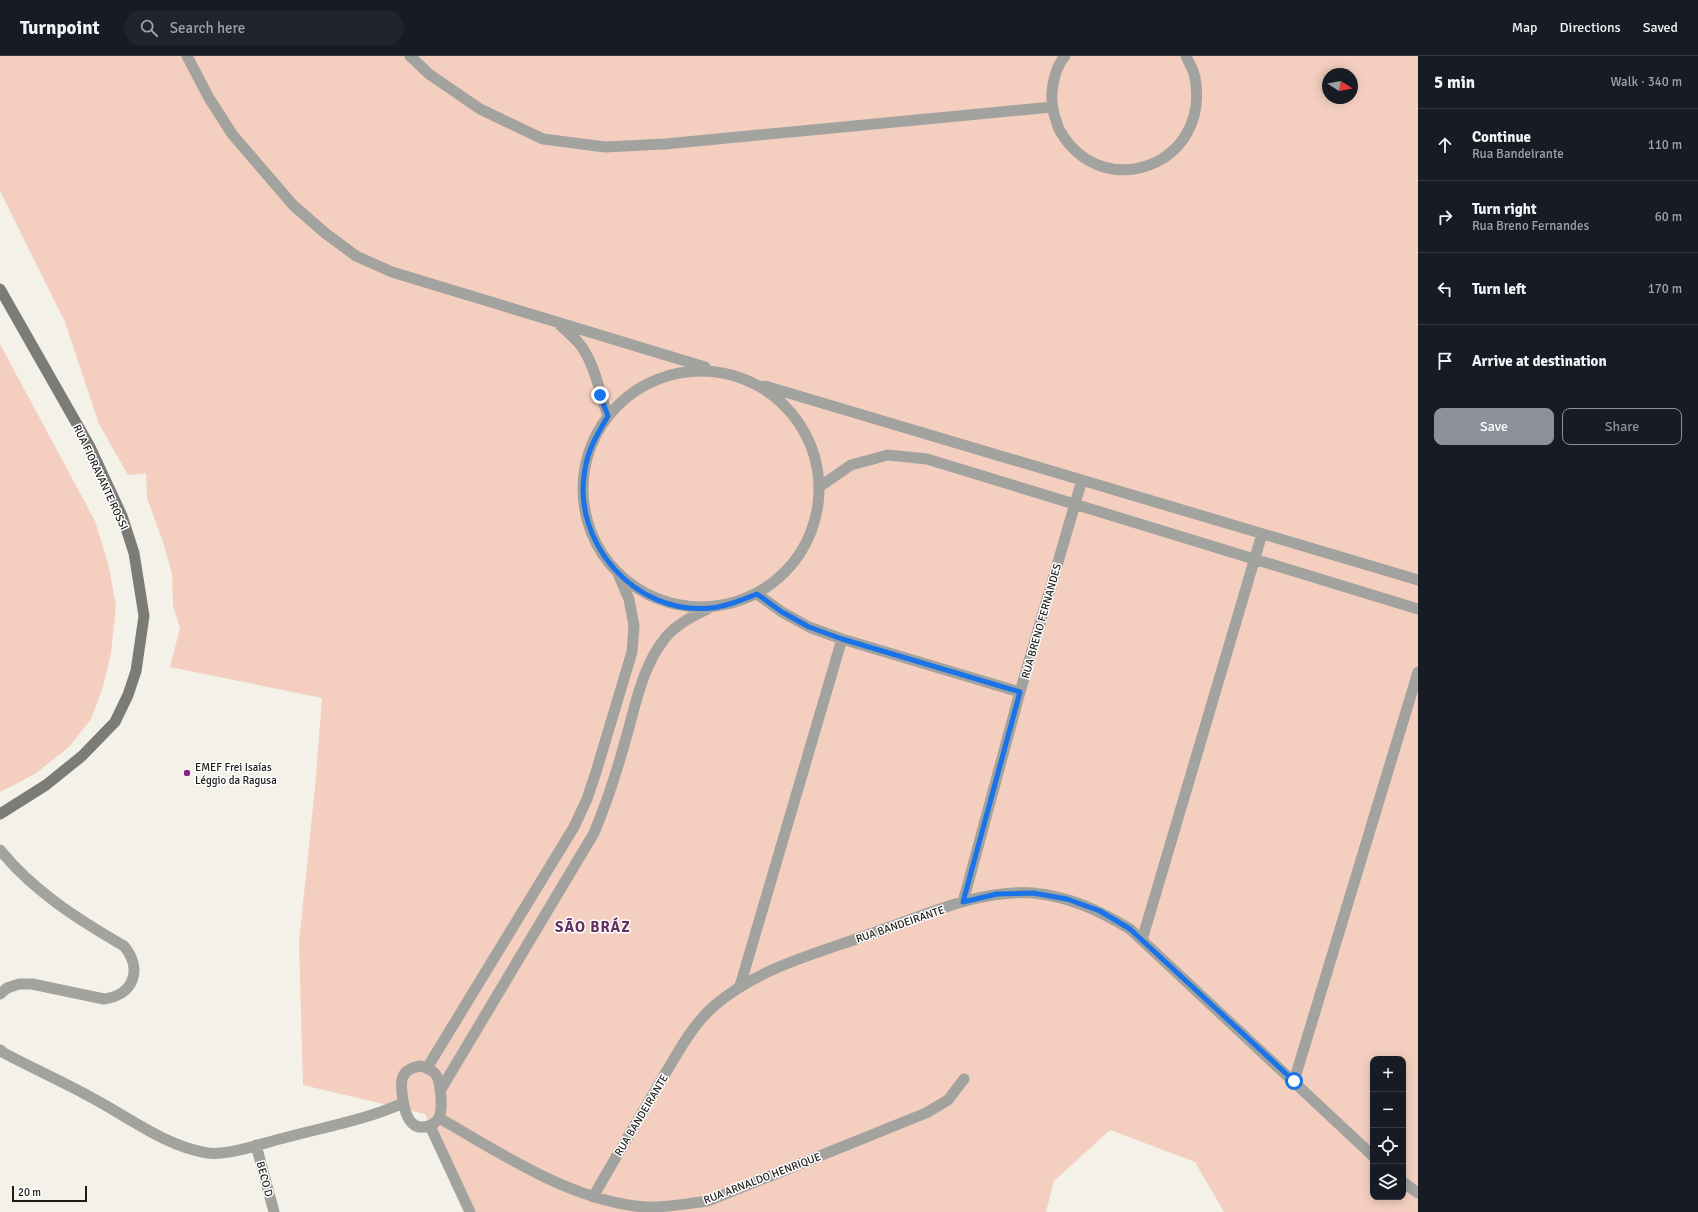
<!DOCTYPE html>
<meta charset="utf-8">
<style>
:root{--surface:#171b24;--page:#20242c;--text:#f1f3f6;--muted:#9ea1a6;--line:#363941;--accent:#8c9099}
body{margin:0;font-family:Signika,sans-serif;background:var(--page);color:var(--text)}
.controls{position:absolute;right:12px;bottom:12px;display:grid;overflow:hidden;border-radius:8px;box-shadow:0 2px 10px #0003}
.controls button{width:36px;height:36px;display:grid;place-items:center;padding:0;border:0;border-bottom:1px solid var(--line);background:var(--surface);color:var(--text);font:20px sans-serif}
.compass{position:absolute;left:1322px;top:12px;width:36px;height:36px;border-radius:50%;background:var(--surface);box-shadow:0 2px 10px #0003;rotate:101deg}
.scale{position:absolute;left:12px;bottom:10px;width:75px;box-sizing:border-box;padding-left:4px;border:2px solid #1c1b18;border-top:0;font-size:11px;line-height:14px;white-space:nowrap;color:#1c1b18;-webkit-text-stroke:3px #fff;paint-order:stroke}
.stop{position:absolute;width:12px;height:12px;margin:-9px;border:3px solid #1a73e8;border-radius:50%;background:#fff}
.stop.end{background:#1a73e8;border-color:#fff;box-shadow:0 1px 4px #0008}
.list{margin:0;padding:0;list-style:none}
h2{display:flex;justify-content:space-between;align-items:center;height:52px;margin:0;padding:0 16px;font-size:17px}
h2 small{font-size:13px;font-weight:400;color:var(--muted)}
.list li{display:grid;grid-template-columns:26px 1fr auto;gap:12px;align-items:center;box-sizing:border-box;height:72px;padding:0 16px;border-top:1px solid var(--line)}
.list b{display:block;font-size:15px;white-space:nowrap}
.list p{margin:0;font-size:13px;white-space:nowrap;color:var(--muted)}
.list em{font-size:13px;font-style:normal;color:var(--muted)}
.actions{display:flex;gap:8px;padding:12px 16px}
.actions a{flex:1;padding:9px 0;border:1px solid var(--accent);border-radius:8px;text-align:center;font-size:14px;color:var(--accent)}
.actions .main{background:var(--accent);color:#fff}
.icon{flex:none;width:22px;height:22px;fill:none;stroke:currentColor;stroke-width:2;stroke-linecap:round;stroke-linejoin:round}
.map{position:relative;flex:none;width:1418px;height:1156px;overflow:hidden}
header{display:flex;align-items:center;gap:24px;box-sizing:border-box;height:56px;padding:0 20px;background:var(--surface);border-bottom:1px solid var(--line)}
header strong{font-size:19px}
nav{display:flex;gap:22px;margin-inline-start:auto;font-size:14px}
.search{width:280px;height:36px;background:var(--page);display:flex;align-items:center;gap:10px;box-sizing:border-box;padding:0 14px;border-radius:22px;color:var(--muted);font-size:15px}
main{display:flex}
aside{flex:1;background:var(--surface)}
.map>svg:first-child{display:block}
.green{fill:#f4cfc0;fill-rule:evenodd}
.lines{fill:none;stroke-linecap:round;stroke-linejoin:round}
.minor{stroke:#a2a29f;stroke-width:11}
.secondary{stroke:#7b7c77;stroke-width:11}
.route{stroke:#1a73e8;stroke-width:5}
.poi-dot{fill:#8b2287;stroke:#fff;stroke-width:1.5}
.labels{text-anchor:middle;stroke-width:3;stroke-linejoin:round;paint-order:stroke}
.street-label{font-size:11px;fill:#1c1b18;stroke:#fff}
.poi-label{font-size:11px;fill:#1c1b18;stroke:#fff;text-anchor:start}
.district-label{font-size:15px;font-weight:bold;letter-spacing:1px;fill:#633061;stroke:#fff}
</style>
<header>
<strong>Turnpoint</strong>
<div class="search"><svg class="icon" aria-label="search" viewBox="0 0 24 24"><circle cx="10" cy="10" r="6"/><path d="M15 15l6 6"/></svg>Search here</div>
<nav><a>Map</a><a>Directions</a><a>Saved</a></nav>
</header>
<main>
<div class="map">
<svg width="1418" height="1156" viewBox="0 0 1418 1156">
<rect width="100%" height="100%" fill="#f4f1e9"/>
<path class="green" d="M 0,0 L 1418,0 L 1418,1156 L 1224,1156 L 1195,1106 L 1110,1074 L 1054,1125 L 1046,1156 L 475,1156 L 425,1058 L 303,1029 L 299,886 L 315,732 L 322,642 L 170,611 L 180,572 L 173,550 L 172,518 L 163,486 L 147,442 L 146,417 L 128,419 L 99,368 L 65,266 L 0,135 ZM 1328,18 L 1352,18 L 1352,42 L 1328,42 ZM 1373,1003 L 1403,1003 L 1403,1141 L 1373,1141 Z
M 0,288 L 95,465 L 108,507 L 116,549 L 111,597 L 103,631 L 91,663 L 69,691 L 35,718 L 0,736 Z"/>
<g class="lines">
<path class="minor" d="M 187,0 L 209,42 L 232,78 L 293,149 L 325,177 L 356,200 L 392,216 L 705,311
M 410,0 L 429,18 L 480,53 L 543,83 L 605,91 L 665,88 L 1052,51
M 1065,0 C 1053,14 1049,40 1054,58 C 1056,63 1057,70 1060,75 C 1103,149 1211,109 1195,22 C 1194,15 1189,7 1186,0
M 560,269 C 566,274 572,280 578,286 C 595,306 599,336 608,360
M583 433a118 118 0 1 1 236 0a118 118 0 1 1-236 0Z
M 765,330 L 1418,524
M 819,431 L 851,409 L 888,399 L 927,403 L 1418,553
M 757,538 L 782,556 L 809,571 L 842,583 L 1020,636
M 0,794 C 33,835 79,864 124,890 C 143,913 134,939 104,943 L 32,928 L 19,928 L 7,932 L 0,938
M 963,846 L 1020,636 L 1082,424
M 1142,884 L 1262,478
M 740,930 L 842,583
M 0,994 L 4,997 C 34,1013 66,1027 96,1044 C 131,1063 166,1090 207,1097 C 228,1100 263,1087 284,1082 C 324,1071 366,1064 403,1047
M 421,1010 C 427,1012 433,1014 436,1019 C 441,1026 443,1054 439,1061 C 437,1066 432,1069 428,1070 C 410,1076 405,1057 403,1044 C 400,1026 399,1013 421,1010 Z
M 427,1012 L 574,771 L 587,743 L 596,716 L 632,596 L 634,570 L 629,543 L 619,520
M 1294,1025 L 1418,616
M 440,1035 L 594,777 C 607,746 617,715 626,682 C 636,648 642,610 666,581 C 677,568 692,560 708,553
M 439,1062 C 501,1097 563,1140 635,1150 C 659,1153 684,1148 708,1145 L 926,1057 L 948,1044 L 964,1023
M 430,1070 L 470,1156
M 256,1089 L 274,1156
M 1403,1126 L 1418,1137
M 593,1141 C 614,1104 636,1067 658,1030 C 675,1002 690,971 714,950 C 759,911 819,897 873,877 C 924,860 978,833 1033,837 C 1071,841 1098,854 1130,873 L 1373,1100"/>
<path class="secondary" d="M 0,233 L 90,391 L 122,460 L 134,497 L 144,560 L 136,615 L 128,639 L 115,666 L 82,700 L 46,729 L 0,758"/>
</g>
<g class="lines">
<path class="route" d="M 600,339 L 608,360 C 598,377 588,393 585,413 C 571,486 635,560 711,552 C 727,550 742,544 757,538 L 782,556 L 809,571 L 842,583 L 1020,636 L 963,846 L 997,838 L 1033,837 L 1067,843 L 1100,855 L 1130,873 L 1294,1025"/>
</g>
<circle class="poi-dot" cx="187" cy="717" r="4"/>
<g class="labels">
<g class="street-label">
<text transform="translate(101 421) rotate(65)" y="4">RUA FIORAVANTE ROSSI</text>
<text transform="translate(1041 565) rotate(-74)" y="4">RUA BRENO FERNANDES</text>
<text transform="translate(900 868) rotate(-19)" y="4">RUA BANDEIRANTE</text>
<text transform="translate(641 1059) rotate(-59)" y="4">RUA BANDEIRANTE</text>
<text transform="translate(762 1122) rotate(-21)" y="4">RUA ARNALDO HENRIQUE</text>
<text transform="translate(265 1123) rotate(75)" y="4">BECO D</text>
</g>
<g class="poi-label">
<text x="195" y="715">EMEF Frei Isaías<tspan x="195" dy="13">Léggio da Ragusa</tspan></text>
</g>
<g class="district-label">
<text x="593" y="876">SÃO BRÁZ</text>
</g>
</g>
</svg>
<div class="controls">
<button>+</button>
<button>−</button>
<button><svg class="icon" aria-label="locate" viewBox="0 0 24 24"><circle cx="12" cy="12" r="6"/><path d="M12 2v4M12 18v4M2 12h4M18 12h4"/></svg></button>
<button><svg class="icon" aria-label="layers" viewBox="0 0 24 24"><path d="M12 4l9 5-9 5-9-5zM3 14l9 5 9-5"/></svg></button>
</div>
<svg class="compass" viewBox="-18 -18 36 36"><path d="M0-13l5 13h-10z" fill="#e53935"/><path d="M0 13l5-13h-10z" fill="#9ea1a6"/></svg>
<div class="scale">20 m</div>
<div class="stop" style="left:1294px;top:1025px"></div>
<div class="stop end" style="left:600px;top:339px"></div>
</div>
<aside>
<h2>5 min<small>Walk · 340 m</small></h2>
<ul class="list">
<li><svg class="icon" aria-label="ahead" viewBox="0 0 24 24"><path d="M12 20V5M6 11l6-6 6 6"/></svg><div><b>Continue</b><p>Rua Bandeirante</p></div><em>110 m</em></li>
<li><svg class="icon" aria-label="right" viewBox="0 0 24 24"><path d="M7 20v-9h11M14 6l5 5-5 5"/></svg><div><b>Turn right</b><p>Rua Breno Fernandes</p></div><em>60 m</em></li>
<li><svg class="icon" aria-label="left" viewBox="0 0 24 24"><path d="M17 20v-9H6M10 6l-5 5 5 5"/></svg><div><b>Turn left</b></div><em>170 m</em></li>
<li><svg class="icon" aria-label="arrive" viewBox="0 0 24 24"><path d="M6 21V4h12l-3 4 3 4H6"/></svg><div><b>Arrive at destination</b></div></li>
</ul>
<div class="actions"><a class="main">Save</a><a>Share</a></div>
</aside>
</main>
